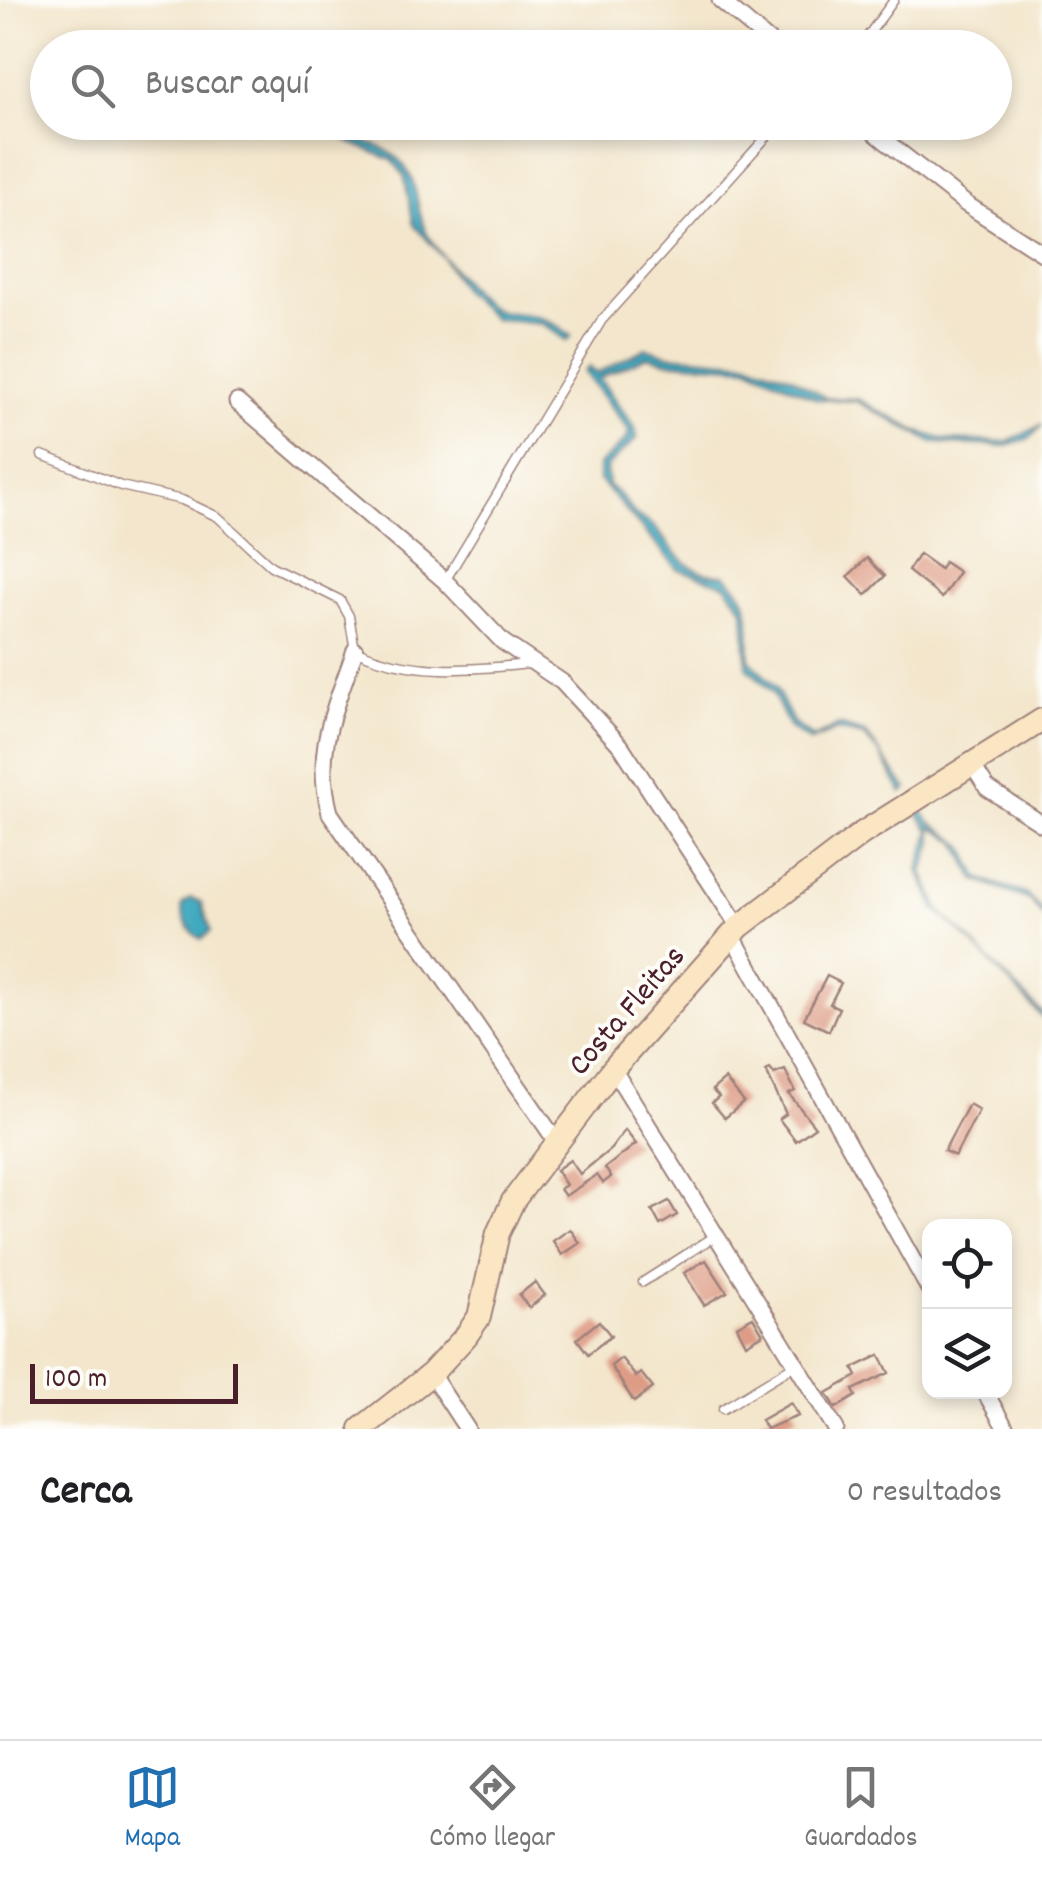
<!DOCTYPE html>
<html lang="es">
<meta charset="utf-8">
<style>
:root{--surface:#fff;--page:#f2f2f2;--text:#202124;--muted:#757577;--line:#e0e0e0;--accent:#1f6fb2}
body{margin:0;font-family:Dekko,sans-serif;background:var(--page);color:var(--text)}
.controls{position:absolute;right:30px;bottom:30px;display:grid;overflow:hidden;border-radius:20px;box-shadow:0 5px 15px #0003}
.controls button{width:90px;height:90px;display:grid;place-items:center;padding:0;border:0;border-bottom:2px solid var(--line);background:var(--surface);color:var(--text);font:50px sans-serif}
.scale{position:absolute;left:30px;bottom:25px;width:208px;box-sizing:border-box;padding-left:10px;border:5px solid #4a1f2b;border-top:0;font-size:28px;line-height:35px;white-space:nowrap;color:#4a1f2b;-webkit-text-stroke:8px #fdfcf7;paint-order:stroke}
.list{margin:0;padding:0;list-style:none}
h2{display:flex;justify-content:space-between;align-items:center;height:130px;margin:0;padding:0 40px;font-size:42px}
h2 small{font-size:32px;font-weight:400;color:var(--muted)}
.icon{flex:none;width:55px;height:55px;fill:none;stroke:currentColor;stroke-width:2;stroke-linecap:round;stroke-linejoin:round}
.map{position:relative;flex:none;width:1042px;height:1429px;overflow:hidden}
.search{position:absolute;background:var(--surface);box-shadow:0 5px 15px #0003;left:30px;right:30px;top:30px;height:110px;display:flex;align-items:center;gap:25px;box-sizing:border-box;padding:0 35px;border-radius:55px;color:var(--muted);font-size:38px}
.sheet{height:310px;background:var(--surface)}
nav{display:flex;justify-content:space-around;align-items:center;box-sizing:border-box;height:140px;border-top:2px solid var(--line);background:var(--surface);font-size:28px;color:var(--muted)}
nav a{display:grid;justify-items:center;gap:5px}
nav .on{color:var(--accent)}
.map>svg:first-child{display:block}
.water{fill:#3fa9bf;stroke:#446475;stroke-width:2.5}
.building{fill:#de9b85}
.lines{fill:none;stroke-linecap:round;stroke-linejoin:round}
.lane-casing{stroke:#9e827c;stroke-width:11}
.street-casing{stroke:#9e827c;stroke-width:19}
.secondary-casing{stroke:#9e827c;stroke-width:26}
.lane{stroke:#fff;stroke-width:8}
.street{stroke:#fff;stroke-width:15}
.secondary{stroke:#fbe6c4;stroke-width:22}
.labels{text-anchor:middle;stroke-width:8;stroke-linejoin:round;paint-order:stroke}
.street-label{font-size:32px;fill:#4a1f2b;stroke:#fdfcf7}
</style>
<div class="map">
<svg width="1042" height="1429" viewBox="0 0 1042 1429">
<rect width="100%" height="100%" fill="#fdfcf7"/>
<filter id="ink" filterUnits="userSpaceOnUse"><feTurbulence type="fractalNoise" baseFrequency=".01" numOctaves="2"/><feDisplacementMap in="SourceGraphic" scale="20" xChannelSelector="R" yChannelSelector="G"/><feConvolveMatrix kernelMatrix="1 2 1 2 8 2 1 2 1" color-interpolation-filters="sRGB"/></filter>
<filter id="wash" filterUnits="userSpaceOnUse"><feTurbulence type="fractalNoise" baseFrequency=".0048" numOctaves="4" result="noise"/><feDisplacementMap in="SourceGraphic" scale="40" xChannelSelector="R" yChannelSelector="G"/><feGaussianBlur stdDeviation="2.25" result="paint"/><feColorMatrix in="noise" values="0 0 0 0 0 0 0 0 0 0 0 0 0 0 0 0 0 1.4 0 .05"/><feComposite in="paint" operator="in"/></filter>
<g filter="url(#wash)">
<rect width="100%" height="100%" fill="#f3e6cc"/>
<path class="water" d="M 333,123 L 340,123 C 354,145 380,141 397,158 C 422,181 413,209 428,235 C 438,252 467,287 482,301 C 501,319 517,310 538,317 C 551,321 561,328 571,336 L 567,341 L 543,324 L 494,319 L 462,290 L 443,257 L 414,225 L 404,175 L 392,160 L 347,141 Z
M 646,348 L 669,355 L 750,362 L 792,377 L 826,398 L 857,399 L 919,432 L 945,440 L 1007,442 L 1042,425 L 1030,438 L 1007,446 L 946,444 L 930,441 L 856,401 L 817,399 L 750,367 L 670,362 L 647,356 L 599,378 L 635,428 L 637,438 L 606,467 L 608,485 C 621,494 625,503 635,514 C 641,520 650,521 655,528 C 677,554 687,575 725,575 C 758,605 747,621 750,660 L 776,688 L 794,724 L 814,738 L 839,725 L 865,733 L 907,789 L 902,793 L 880,753 L 864,736 L 837,730 L 810,741 L 790,728 L 772,692 L 747,667 L 744,610 L 726,585 L 678,569 L 599,480 L 599,465 L 627,439 L 629,431 L 584,372 L 589,367 L 596,374 Z
M 920,807 L 929,821 L 963,845 L 979,878 L 1026,894 L 1042,910 L 1042,915 L 1030,900 L 975,880 L 957,842 L 931,827 L 933,843 L 923,872 L 940,911 L 1042,1013 L 1042,1017 L 966,936 L 935,909 L 919,870 L 930,831 L 915,810 Z
M 191,898 L 201,902 L 211,931 L 202,939 C 189,933 182,918 182,905 Z"/>
<g id="blocks">
<path class="building" d="M 919,554 L 940,569 L 944,562 L 959,572 L 942,598 L 908,571 Z
M 867,558 L 885,576 L 866,595 L 848,576 Z
M 827,976 L 841,983 L 830,1004 L 839,1008 L 829,1031 L 804,1019 Z
M 770,1069 L 774,1074 L 785,1070 L 795,1091 L 789,1094 L 815,1127 L 796,1141 L 779,1119 L 786,1114 L 766,1071 Z
M 725,1079 L 744,1102 L 725,1118 L 712,1103 L 719,1097 L 712,1090 Z
M 969,1104 L 979,1110 L 955,1156 L 944,1151 Z
M 625,1130 L 636,1144 L 605,1168 L 611,1177 L 603,1183 L 597,1175 L 565,1196 L 560,1189 L 566,1185 L 556,1170 L 570,1160 L 580,1174 L 611,1149 Z
M 669,1201 L 677,1215 L 660,1225 L 652,1210 Z
M 570,1229 L 580,1243 L 562,1255 L 553,1241 Z
M 706,1260 L 727,1292 L 704,1305 L 684,1273 Z
M 535,1282 L 545,1295 L 529,1308 L 519,1295 Z
M 753,1317 L 763,1334 L 746,1344 L 737,1326 Z
M 599,1321 L 611,1336 L 588,1354 L 577,1339 Z
M 880,1355 L 889,1373 L 853,1390 L 856,1396 L 836,1408 L 827,1393 L 857,1376 L 853,1368 Z
M 621,1358 L 636,1377 L 641,1373 L 653,1388 L 634,1402 L 611,1366 Z
M 791,1403 L 798,1416 L 766,1429 L 761,1420 Z"/>
</g>
</g>
<g filter="url(#ink)">
<use href="#blocks" fill-opacity="0" stroke="#9e827c" stroke-width="2.5"/>
<g class="lines">
<g class="lane-casing">
<path id="lane" d="M 859,48 L 894,0
M 42,455 L 121,486 L 182,500 L 218,517 L 271,566 L 340,600 L 349,616 L 355,650 C 411,676 470,670 529,664
M 445,581 L 602,320 L 780,122
M 643,1282 L 715,1236
M 723,1409 L 795,1365"/>
</g>
<g class="street-casing">
<path id="street" d="M 720,0 L 777,48
M 861,122 L 966,204 L 1042,253
M 237,402 L 445,581 L 503,642 L 562,682 L 621,746 L 739,927
M 355,650 C 335,710 313,748 330,813 L 556,1141
M 971,763 L 987,788 L 1042,824
M 732,935 L 930,1291
M 613,1069 L 836,1429
M 431,1374 L 467,1429
M 985,1392 L 1006,1429"/>
</g>
<g class="secondary-casing">
<path id="secondary" d="M 361,1429 L 431,1374 L 466,1336 L 479,1317 L 498,1233 L 513,1201 L 613,1069 L 739,927 L 861,834 L 1042,720"/>
</g>
<use href="#lane" class="lane"/>
<use href="#street" class="street"/>
<use href="#secondary" class="secondary"/>
</g>
</g>
<g class="labels">
<g class="street-label">
<text transform="translate(625 1009) rotate(-49)" y="11">Costa Fleitas</text>
</g>
</g>
</svg>
<div class="controls">
<button><svg class="icon" aria-label="locate" viewBox="0 0 24 24"><circle cx="12" cy="12" r="6"/><path d="M12 2v4M12 18v4M2 12h4M18 12h4"/></svg></button>
<button><svg class="icon" aria-label="layers" viewBox="0 0 24 24"><path d="M12 4l9 5-9 5-9-5zM3 14l9 5 9-5"/></svg></button>
</div>
<div class="scale">100 m</div>
<div class="search"><svg class="icon" aria-label="search" viewBox="0 0 24 24"><circle cx="10" cy="10" r="6"/><path d="M15 15l6 6"/></svg>Buscar aquí</div>
</div>
<section class="sheet">
<h2>Cerca<small>0 resultados</small></h2>
<ul class="list">
</ul>
</section>
<nav>
<a class="on"><svg class="icon" aria-label="map" viewBox="0 0 24 24"><path d="M3 6l6-2 6 2 6-2v14l-6 2-6-2-6 2zM9 4v14M15 6v14"/></svg>Mapa</a>
<a><svg class="icon" aria-label="directions" viewBox="0 0 24 24"><path d="M12 3l9 9-9 9-9-9zM9 14v-3h6M13 9l2 2-2 2"/></svg>Cómo llegar</a>
<a><svg class="icon" aria-label="saved" viewBox="0 0 24 24"><path d="M7 4h10v16l-5-4-5 4z"/></svg>Guardados</a>
</nav>
